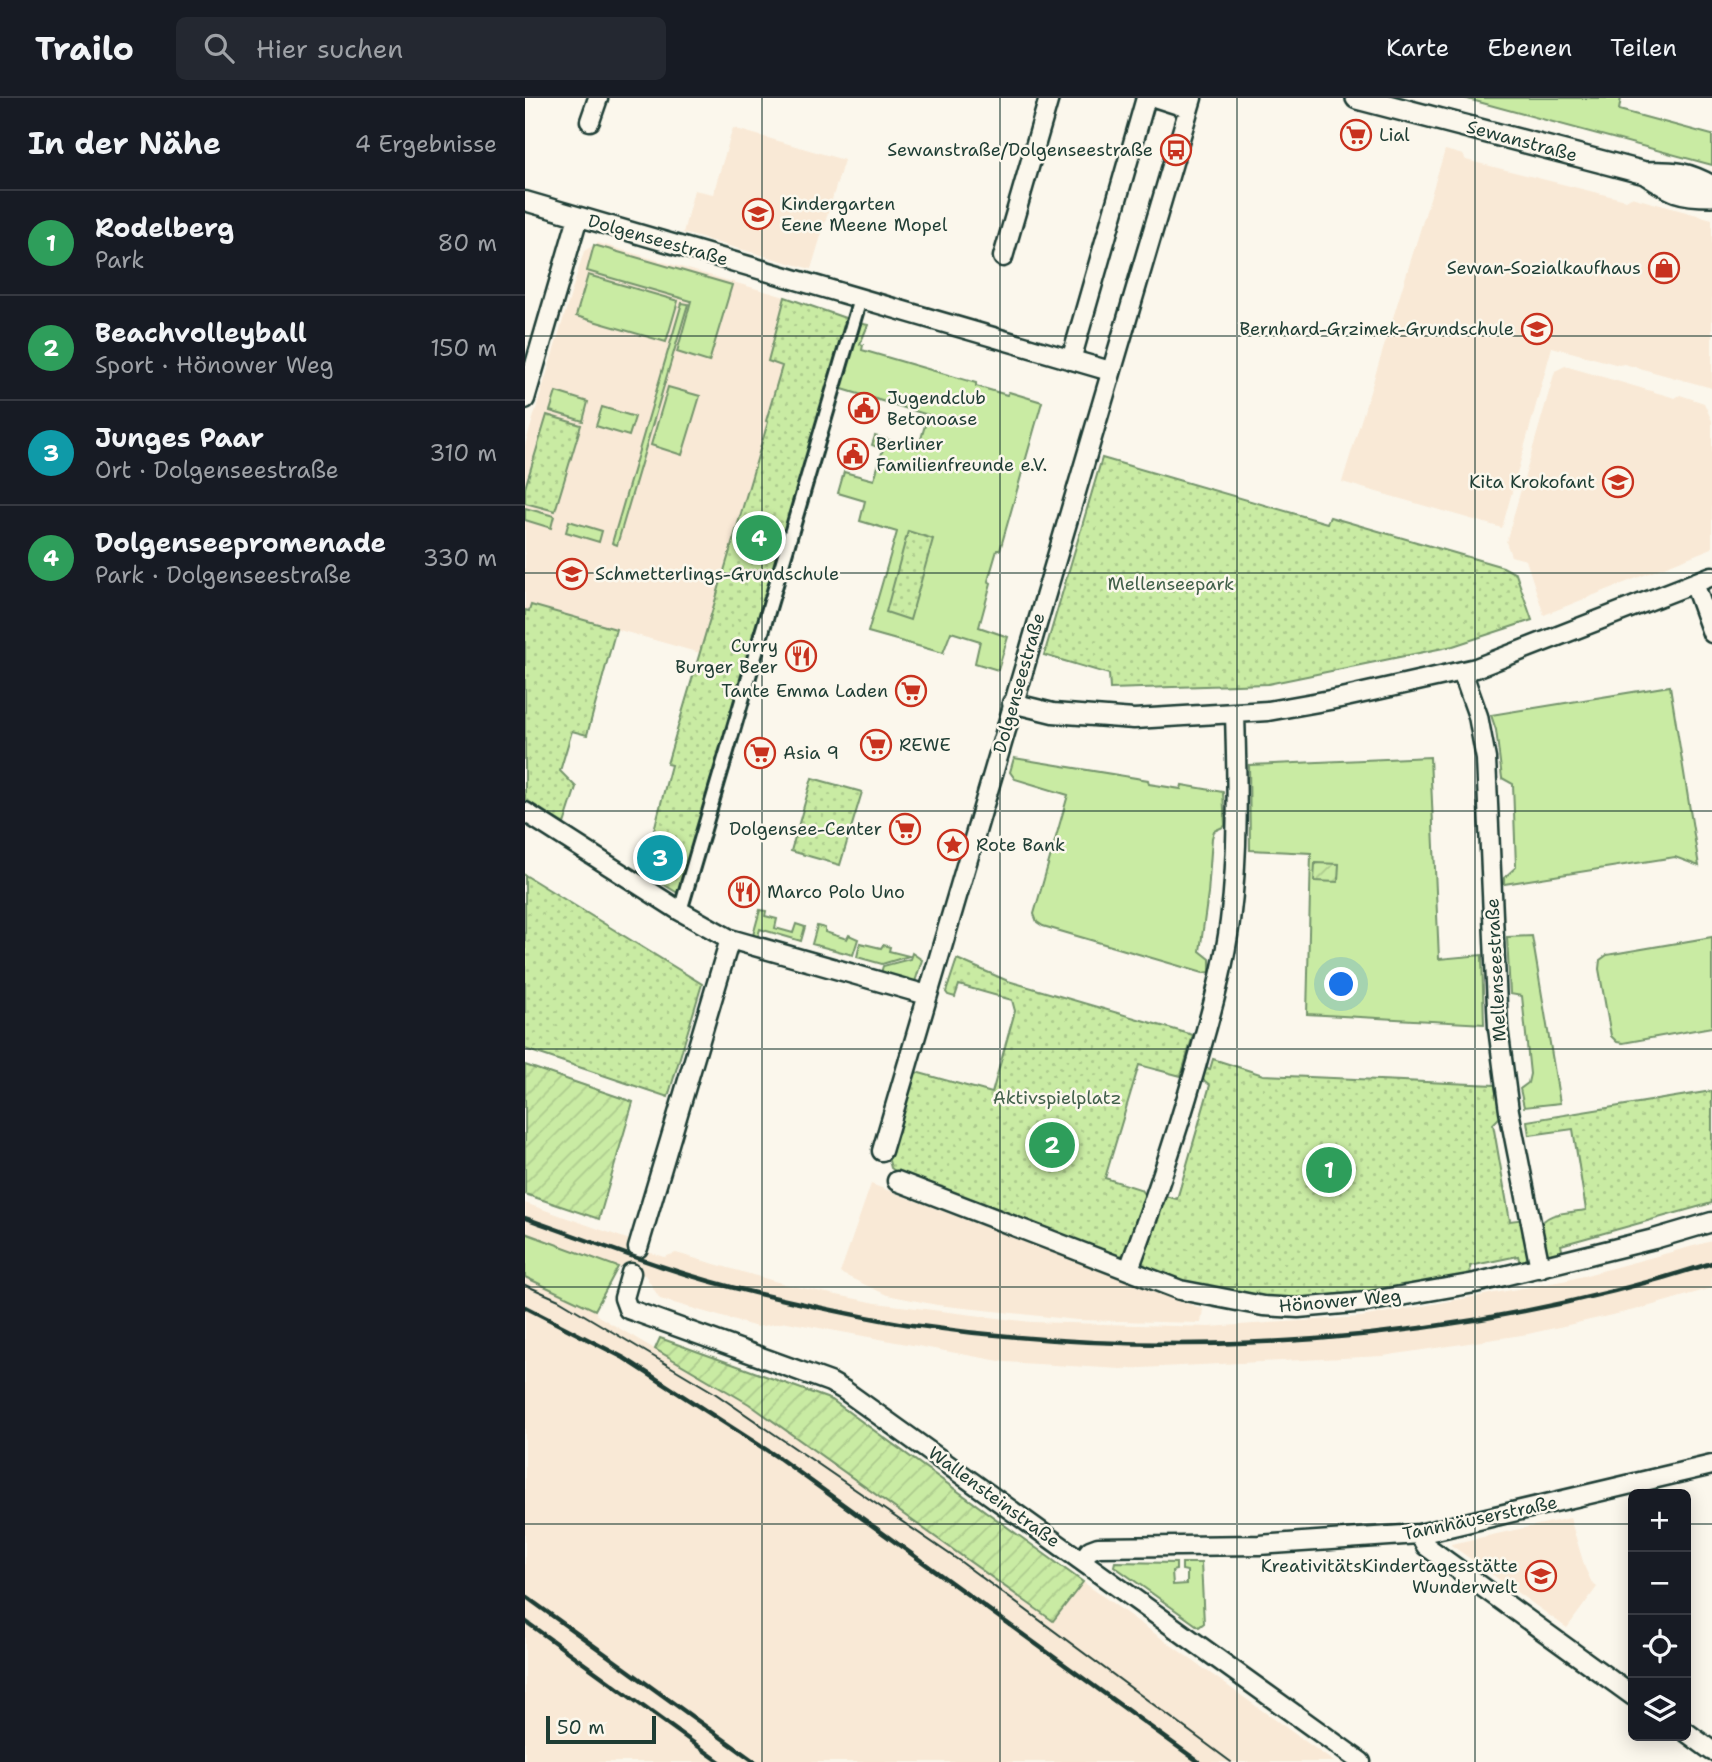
<!DOCTYPE html>
<html lang="de">
<meta charset="utf-8">
<style>
:root{--surface:#171b24;--page:#242831;--text:#f1f3f6;--muted:#9ea1a6;--line:#363941;--accent:#8c9099}
body{margin:0;font-family:"Shantell Sans",sans-serif;background:var(--page);color:var(--text)}
.controls{position:absolute;right:21px;bottom:21px;display:grid;overflow:hidden;border-radius:10px;box-shadow:0 4px 18px #0003}
.controls button{width:63px;height:63px;display:grid;place-items:center;padding:0;border:0;border-bottom:2px solid var(--line);background:var(--surface);color:var(--text);font:35px sans-serif}
.scale{position:absolute;left:21px;bottom:18px;width:110px;box-sizing:border-box;padding-left:7px;border:4px solid #1f3d34;border-top:0;font-size:19px;line-height:24px;white-space:nowrap;color:#1f3d34;-webkit-text-stroke:5px #fbf7ec;paint-order:stroke}
.you{position:absolute;left:817px;top:887px;width:24px;height:24px;margin:-18px;border:5px solid #fff;border-radius:50%;background:#1a73e8;box-shadow:0 0 0 10px #1a73e833}
.badge{display:grid;place-items:center;width:46px;height:46px;border-radius:50%;background:var(--accent);color:#fff;font-size:23px;font-weight:700}
.pin{position:absolute;translate:-50% -50%;border:4px solid #fff;box-shadow:0 2px 7px #0006}
.list{margin:0;padding:0;list-style:none}
h2{display:flex;justify-content:space-between;align-items:center;height:91px;margin:0;padding:0 28px;font-size:30px}
h2 small{font-size:23px;font-weight:400;color:var(--muted)}
.list li{display:grid;grid-template-columns:46px 1fr auto;gap:21px;align-items:center;box-sizing:border-box;height:105px;padding:0 28px;border-top:2px solid var(--line)}
.list b{display:block;font-size:26px;white-space:nowrap}
.list p{margin:0;font-size:23px;white-space:nowrap;color:var(--muted)}
.list em{font-size:23px;font-style:normal;color:var(--muted)}
.icon{flex:none;width:38px;height:38px;fill:none;stroke:currentColor;stroke-width:2;stroke-linecap:round;stroke-linejoin:round}
.map{position:relative;flex:none;width:1187px;height:1664px;overflow:hidden}
header{display:flex;align-items:center;gap:42px;box-sizing:border-box;height:98px;padding:0 35px;background:var(--surface);border-bottom:2px solid var(--line)}
header strong{font-size:33px}
nav{display:flex;gap:38px;margin-inline-start:auto;font-size:24px}
.search{width:490px;height:63px;background:var(--page);display:flex;align-items:center;gap:18px;box-sizing:border-box;padding:0 24px;border-radius:10px;color:var(--muted);font-size:26px}
main{display:flex}
aside{flex:1;background:var(--surface)}
.map>svg:first-child{display:block}
.built{fill:#f9e9d6}
.grass{fill:#c9eba3;stroke:#74946c;stroke-width:2}
.park{fill:url(#park-dots);stroke:#74946c;stroke-width:2}
.garden{fill:url(#garden-furrows);stroke:#74946c;stroke-width:2}
.lines{fill:none;stroke-linecap:round;stroke-linejoin:round}
.pedestrian-casing{stroke:#1f3d34;stroke-width:18}
.minor-casing{stroke:#1f3d34;stroke-width:23}
.tertiary-casing{stroke:#1f3d34;stroke-width:26}
.pedestrian{stroke:#fbf7ec;stroke-width:12}
.minor{stroke:#fbf7ec;stroke-width:18}
.tertiary{stroke:#fbf7ec;stroke-width:21}
.tram{stroke:#1f3d34;stroke-width:2}
.rail{stroke:#1f3d34;stroke-width:4.5}
.grid{fill:none;stroke:#1f3d34;stroke-width:2;stroke-opacity:0.55}
.labels{text-anchor:middle;stroke-width:5;stroke-linejoin:round;paint-order:stroke}
.poi-label{font-size:18px;fill:#1f3d34;stroke:#fbf7ec;text-anchor:start}
.street-label{font-size:18px;fill:#1f3d34;stroke:#fbf7ec}
.park-label{font-size:18px;fill:#41604a;stroke:#fbf7ec}
</style>
<header>
<strong>Trailo</strong>
<div class="search"><svg class="icon" aria-label="search" viewBox="0 0 24 24"><circle cx="10" cy="10" r="6"/><path d="M15 15l6 6"/></svg>Hier suchen</div>
<nav><a>Karte</a><a>Ebenen</a><a>Teilen</a></nav>
</header>
<main>
<aside>
<h2>In der Nähe<small>4 Ergebnisse</small></h2>
<ul class="list">
<li><span class="badge" style="background:#2e9e5b">1</span><div><b>Rodelberg</b><p>Park</p></div><em>80 m</em></li>
<li><span class="badge" style="background:#2e9e5b">2</span><div><b>Beachvolleyball</b><p>Sport · Hönower Weg</p></div><em>150 m</em></li>
<li><span class="badge" style="background:#0f9aa8">3</span><div><b>Junges Paar</b><p>Ort · Dolgenseestraße</p></div><em>310 m</em></li>
<li><span class="badge" style="background:#2e9e5b">4</span><div><b>Dolgenseepromenade</b><p>Park · Dolgenseestraße</p></div><em>330 m</em></li>
</ul>
</aside>
<div class="map">
<svg width="1187" height="1664" viewBox="0 0 1187 1664">
<defs>
<pattern id="park-dots" width="8" height="8" patternUnits="userSpaceOnUse" patternTransform="scale(1.75)"><rect width="8" height="8" fill="#c9eba3"/><path d="M2 2h.1M6 6h.1" fill="none" stroke="#acca8d" stroke-width="1.8" stroke-linecap="round"/></pattern>
<pattern id="garden-furrows" width="10" height="10" patternUnits="userSpaceOnUse" patternTransform="scale(1.75)"><rect width="10" height="10" fill="#c9eba3"/><path d="M-1 1l2-2M0 10L10 0M9 11l2-2" fill="none" stroke="#acca8d"/></pattern>
</defs>
<rect width="100%" height="100%" fill="#fbf7ec"/>
<filter id="ink" filterUnits="userSpaceOnUse"><feTurbulence type="fractalNoise" baseFrequency=".0143" numOctaves="2"/><feDisplacementMap in="SourceGraphic" scale="14" xChannelSelector="R" yChannelSelector="G"/><feConvolveMatrix kernelMatrix="1 2 1 2 8 2 1 2 1" color-interpolation-filters="sRGB"/></filter>
<g filter="url(#ink)">
<path class="built" d="M 208,30 L 319,62 L 286,171 L 158,135 L 169,92 L 188,96 Z
M 920,52 L 938,57 L 941,62 L 1101,102 L 1106,99 L 1187,121 L 1187,290 L 1099,266 L 1094,267 L 1027,249 L 977,430 L 817,384 Z
M 73,145 L 260,199 L 243,262 L 257,267 L 241,322 L 243,324 L 175,555 L 6,507 L 4,513 L 0,512 L 0,347 L 59,153 Z
M 1040,268 L 1150,300 L 1155,297 L 1179,305 L 1187,323 L 1187,450 L 1019,517 L 1001,462 L 986,458 L 981,444 L 1030,273 Z
M 346,1086 L 678,1211 L 676,1225 L 552,1222 L 412,1207 L 362,1197 L 315,1175 Z
M 0,1105 L 102,1141 L 113,1151 L 139,1159 L 151,1155 L 263,1187 L 351,1205 L 506,1224 L 684,1229 L 836,1219 L 1043,1182 L 1187,1143 L 1187,1190 L 1118,1210 L 1003,1236 L 858,1258 L 596,1271 L 480,1264 L 262,1224 L 232,1229 L 135,1201 L 120,1177 L 0,1141 Z
M 0,1179 L 70,1212 L 73,1218 L 224,1306 L 527,1523 L 558,1484 L 809,1664 L 0,1664 Z
M 1045,1420 L 1060,1470 L 1067,1485 L 1072,1489 L 1042,1530 L 926,1447 L 926,1446 Z"/>
<path class="grass" d="M 939,0 L 1096,0 L 1094,12 L 1187,37 L 1187,67 Z
M 69,147 L 207,187 L 184,264 L 152,254 L 166,203 L 62,173 Z
M 63,177 L 153,203 L 141,244 L 51,218 Z
M 157,205 L 163,206 L 92,447 L 87,445 Z
M 334,225 L 343,227 L 335,246 L 338,247 L 337,252 L 451,285 L 451,288 L 482,297 L 484,294 L 517,304 L 475,452 L 472,452 L 463,483 L 466,485 L 454,529 L 483,539 L 473,572 L 450,565 L 455,543 L 426,534 L 418,555 L 343,534 L 372,434 L 335,423 L 340,403 L 313,395 L 319,374 L 349,382 L 358,351 L 347,347 L 350,338 L 393,351 L 403,317 L 314,290 Z
M 143,289 L 175,298 L 157,357 L 126,347 Z
M 31,294 L 63,304 L 58,323 L 25,313 Z
M 77,309 L 110,319 L 104,338 L 71,328 Z
M 0,410 L 29,418 L 26,430 L 0,422 Z
M 44,423 L 77,433 L 74,444 L 41,434 Z
M 1145,588 L 1174,768 L 1150,759 L 979,786 L 979,780 L 991,769 L 988,686 L 977,680 L 971,632 L 966,617 Z
M 905,659 L 914,861 L 957,857 L 959,926 L 782,916 L 786,755 L 725,752 L 724,667 Z
M 489,660 L 623,682 L 624,686 L 656,691 L 657,687 L 698,694 L 700,728 L 689,733 L 687,740 L 683,796 L 675,853 L 685,861 L 685,874 L 678,875 L 518,828 L 512,824 L 509,816 L 543,697 L 490,681 L 485,674 Z
M 235,812 L 241,813 L 240,818 L 252,821 L 250,830 L 268,835 L 271,826 L 280,829 L 276,843 L 235,831 L 232,842 L 227,841 Z
M 292,828 L 300,830 L 300,834 L 322,841 L 324,837 L 333,841 L 328,857 L 287,846 Z
M 1007,838 L 1035,1005 L 999,1009 L 995,991 L 1003,985 L 1005,976 L 997,898 L 985,896 L 982,839 Z
M 1187,839 L 1187,929 L 1098,945 L 1092,944 L 1086,938 L 1074,871 L 1075,862 L 1082,857 Z
M 335,845 L 356,850 L 358,847 L 365,849 L 364,853 L 384,858 L 357,866 L 332,859 Z
M 387,855 L 397,862 L 389,887 L 355,878 L 358,868 L 385,861 Z
M 0,1135 L 93,1169 L 70,1212 L 0,1179 Z
M 590,1464 L 651,1465 L 651,1472 L 647,1473 L 648,1487 L 662,1486 L 662,1473 L 657,1472 L 657,1465 L 676,1465 L 679,1525 L 674,1529 L 589,1468 Z"/>
<path class="park" d="M 260,199 L 323,221 L 156,797 L 118,774 L 146,667 L 142,666 L 243,324 L 241,323 L 257,268 L 243,263 Z
M 22,317 L 56,327 L 30,413 L 0,405 L 0,390 Z
M 577,360 L 802,425 L 805,419 L 978,469 L 991,476 L 1007,522 L 928,548 L 743,586 L 585,591 L 584,576 L 519,557 Z
M 383,433 L 408,441 L 385,522 L 361,514 Z
M 6,507 L 91,531 L 62,637 L 47,633 L 35,673 L 51,689 L 39,726 L 0,701 L 0,512 L 4,513 Z
M 287,680 L 337,694 L 315,767 L 266,753 Z
M 0,777 L 177,886 L 143,999 L 0,951 Z
M 432,861 L 483,883 L 668,937 L 656,978 L 614,967 L 580,1080 L 615,1091 L 621,1098 L 601,1156 L 590,1159 L 379,1080 L 366,1070 L 363,1059 L 387,973 L 467,995 L 490,913 L 487,902 L 434,887 L 430,899 L 423,897 L 421,894 Z
M 688,961 L 738,977 L 970,987 L 975,1019 L 968,1026 L 985,1123 L 1000,1121 L 1007,1160 L 996,1169 L 993,1158 L 945,1168 L 946,1178 C 892,1187 837,1201 782,1201 C 728,1201 670,1189 620,1170 L 615,1159 L 635,1097 L 652,1101 L 685,987 L 676,980 L 679,969 L 685,971 Z
M 1187,993 L 1187,1105 L 1036,1147 L 1038,1157 L 1024,1159 L 1013,1132 C 1019,1113 1043,1115 1061,1112 L 1048,1031 L 1004,1037 L 1002,1023 Z"/>
<path class="garden" d="M 790,765 L 814,766 L 813,784 L 789,783 Z
M 0,967 L 108,1004 L 74,1121 L 0,1096 Z
M 135,1240 L 307,1302 L 558,1484 L 528,1523 L 224,1306 L 130,1251 Z"/>
<g class="lines">
<g class="pedestrian-casing">
<path id="pedestrian" d="M 155,813 L 335,201"/>
</g>
<g class="minor-casing">
<path id="minor" d="M 632,0 L 663,10
M 65,23 L 73,0
M 0,103 L 585,273
M 478,159 L 524,0
M 546,262 L 621,0
M 0,301 L 53,119
M 1169,485 L 1187,535
M 937,573 L 953,618 L 961,661 L 973,930 L 984,1013 L 1015,1170
M 487,605 L 528,615 L 609,621 L 743,613 L 816,600 L 951,570 L 1187,478
M 0,714 L 155,813 L 205,841 L 402,897
M 357,1053 L 667,0
M 372,1083 L 655,1192 L 738,1208 L 773,1210 L 841,1204 L 950,1185 L 1129,1141 L 1187,1124
M 113,1150 L 205,841
M 604,1171 C 632,1096 657,1020 678,943 C 689,904 700,864 705,823 C 714,753 712,686 710,616
M 106,1175 L 99,1200 L 103,1211 L 305,1284 L 319,1292 L 836,1664
M 894,1436 L 901,1448 L 1108,1598
M 557,1462 L 565,1452 L 573,1449 L 734,1447 L 894,1436 L 1187,1367
M 1161,1634 L 1187,1653"/>
</g>
<g class="tertiary-casing">
<path id="tertiary" d="M 832,0 L 1120,75 C 1149,74 1162,75 1187,89
M 1120,75 C 1147,93 1154,97 1187,97"/>
</g>
<use href="#pedestrian" class="pedestrian"/>
<use href="#minor" class="minor"/>
<use href="#tertiary" class="tertiary"/>
<path class="tram" d="M 0,1187 L 34,1202 L 188,1294 L 436,1464 L 706,1664"/>
<path class="rail" d="M 0,1120 C 74,1146 149,1176 226,1194 C 278,1206 333,1219 387,1227 C 654,1265 930,1247 1187,1165
M 0,1209 L 99,1260 L 254,1360 L 674,1664
M 0,1498 L 230,1664
M 0,1523 L 195,1664"/>
</g>
</g>
<path class="grid" d="M 237,0 L 237,1664M 475,0 L 475,1664M 712,0 L 712,1664M 950,0 L 950,1664M 0,238 L 1187,238M 0,475 L 1187,475M 0,713 L 1187,713M 0,951 L 1187,951M 0,1189 L 1187,1189M 0,1426 L 1108,1426M 1161,1426 L 1187,1426"/>
<defs>
<g id="supermarket-ring" transform="scale(1.575)"><circle r="9.5" fill="#fbf7ec" stroke="#c8321e" stroke-width="1.5"/><path d="M-6-5.5h2.5l.6 2H6L4.5 2H-2.5L-4.4-4H-6ZM-1.5 3.2a1.3 1.3 0 1 0 .1 0ZM3 3.2a1.3 1.3 0 1 0 .1 0Z" fill="#c8321e"/></g>
<g id="bus-ring" transform="scale(1.575)"><circle r="9.5" fill="#fbf7ec" stroke="#c8321e" stroke-width="1.5"/><path d="M-5-6H5V4H4V6H2V4H-2V6H-4V4H-5ZM-3.5-4V0h7V-4ZM-3.5 1.2v1.5H-2V1.2ZM2 1.2v1.5H3.5V1.2Z" fill="#c8321e"/></g>
<g id="school-ring" transform="scale(1.575)"><circle r="9.5" fill="#fbf7ec" stroke="#c8321e" stroke-width="1.5"/><path d="M0-5L7-2L0 1L-7-2ZM-4 1L0 2.5L4 1V4Q0 6-4 4Z" fill="#c8321e"/></g>
<g id="shop-ring" transform="scale(1.575)"><circle r="9.5" fill="#fbf7ec" stroke="#c8321e" stroke-width="1.5"/><path d="M-5-2.5h2.3a2.7 3.5 0 0 1 5.4 0H5L5.5 6h-11ZM-1.5-2.5h3a1.5 2.3 0 0 0-3 0Z" fill="#c8321e"/></g>
<g id="civic-ring" transform="scale(1.575)"><circle r="9.5" fill="#fbf7ec" stroke="#c8321e" stroke-width="1.5"/><path d="M-.6-6.5H3V-4.5H.6V-3L4-1V1h2V6H-6V1h2V-1L-.6-3ZM-1.2 2.5V6h2.4V2.5Z" fill="#c8321e"/></g>
<g id="restaurant-ring" transform="scale(1.575)"><circle r="9.5" fill="#fbf7ec" stroke="#c8321e" stroke-width="1.5"/><path d="M-5-6h1v4h1v-4h1v4h1v-4h1v5L-1.5 .5V6h-2V.5L-5-1ZM5-6V6H3V1.5H1.5Q1.5-4 5-6Z" fill="#c8321e"/></g>
<g id="sight-ring" transform="scale(1.575)"><circle r="9.5" fill="#fbf7ec" stroke="#c8321e" stroke-width="1.5"/><path d="M0-6L1.8-2.2L6-1.7L2.9 1.2L3.7 5.4L0 3.3L-3.7 5.4L-2.9 1.2L-6-1.7L-1.8-2.2Z" fill="#c8321e"/></g>
</defs>
<g fill-rule="evenodd">
<use href="#supermarket-ring" x="831" y="37"/>
<use href="#bus-ring" x="651" y="52"/>
<use href="#school-ring" x="233" y="116"/>
<use href="#shop-ring" x="1139" y="170"/>
<use href="#school-ring" x="1012" y="231"/>
<use href="#civic-ring" x="339" y="310"/>
<use href="#civic-ring" x="328" y="356"/>
<use href="#school-ring" x="1093" y="384"/>
<use href="#school-ring" x="47" y="476"/>
<use href="#restaurant-ring" x="276" y="558"/>
<use href="#supermarket-ring" x="386" y="593"/>
<use href="#supermarket-ring" x="351" y="647"/>
<use href="#supermarket-ring" x="235" y="655"/>
<use href="#supermarket-ring" x="380" y="731"/>
<use href="#sight-ring" x="428" y="747"/>
<use href="#restaurant-ring" x="219" y="794"/>
<use href="#school-ring" x="1016" y="1478"/>
</g>
<g class="labels">
<g class="poi-label">
<text x="854" y="43">Lial</text>
<text x="628" y="58" text-anchor="end">Sewanstraße/Dolgenseestraße</text>
<text x="256" y="112">Kindergarten<tspan x="256" dy="21">Eene Meene Mopel</tspan></text>
<text x="1116" y="176" text-anchor="end">Sewan-Sozialkaufhaus</text>
<text x="989" y="237" text-anchor="end">Bernhard-Grzimek-Grundschule</text>
<text x="362" y="306">Jugendclub<tspan x="362" dy="21">Betonoase</tspan></text>
<text x="351" y="352">Berliner<tspan x="351" dy="21">Familienfreunde e.V.</tspan></text>
<text x="1070" y="390" text-anchor="end">Kita Krokofant</text>
<text x="70" y="482">Schmetterlings-Grundschule</text>
<text x="253" y="554" text-anchor="end">Curry<tspan x="253" dy="21">Burger Beer</tspan></text>
<text x="363" y="599" text-anchor="end">Tante Emma Laden</text>
<text x="374" y="653">REWE</text>
<text x="258" y="661">Asia 9</text>
<text x="357" y="737" text-anchor="end">Dolgensee-Center</text>
<text x="451" y="753">Rote Bank</text>
<text x="242" y="800">Marco Polo Uno</text>
<text x="993" y="1474" text-anchor="end">KreativitätsKindertagesstätte<tspan x="993" dy="21">Wunderwelt</tspan></text>
</g>
<g class="street-label">
<text transform="translate(997 43) rotate(15)" y="6">Sewanstraße</text>
<text transform="translate(133 142) rotate(16)" y="6">Dolgenseestraße</text>
<text transform="translate(494 585) rotate(-74)" y="6">Dolgenseestraße</text>
<text transform="translate(971 872) rotate(-93)" y="6">Mellenseestraße</text>
<text transform="translate(815 1203) rotate(-5)" y="6">Hönower Weg</text>
<text transform="translate(469 1399) rotate(36)" y="6">Wallensteinstraße</text>
<text transform="translate(955 1420) rotate(-12)" y="6">Tannhäuserstraße</text>
</g>
<g class="park-label">
<text x="646" y="492">Mellenseepark</text>
<text x="532" y="1006">Aktivspielplatz</text>
</g>
</g>
</svg>
<div class="controls">
<button>+</button>
<button>−</button>
<button><svg class="icon" aria-label="locate" viewBox="0 0 24 24"><circle cx="12" cy="12" r="6"/><path d="M12 2v4M12 18v4M2 12h4M18 12h4"/></svg></button>
<button><svg class="icon" aria-label="layers" viewBox="0 0 24 24"><path d="M12 4l9 5-9 5-9-5zM3 14l9 5 9-5"/></svg></button>
</div>
<div class="scale">50 m</div>
<div class="you"></div>
<div class="pin badge" style="left:804px;top:1072px;background:#2e9e5b">1</div>
<div class="pin badge" style="left:527px;top:1047px;background:#2e9e5b">2</div>
<div class="pin badge" style="left:135px;top:760px;background:#0f9aa8">3</div>
<div class="pin badge" style="left:234px;top:440px;background:#2e9e5b">4</div>
</div>
</main>
